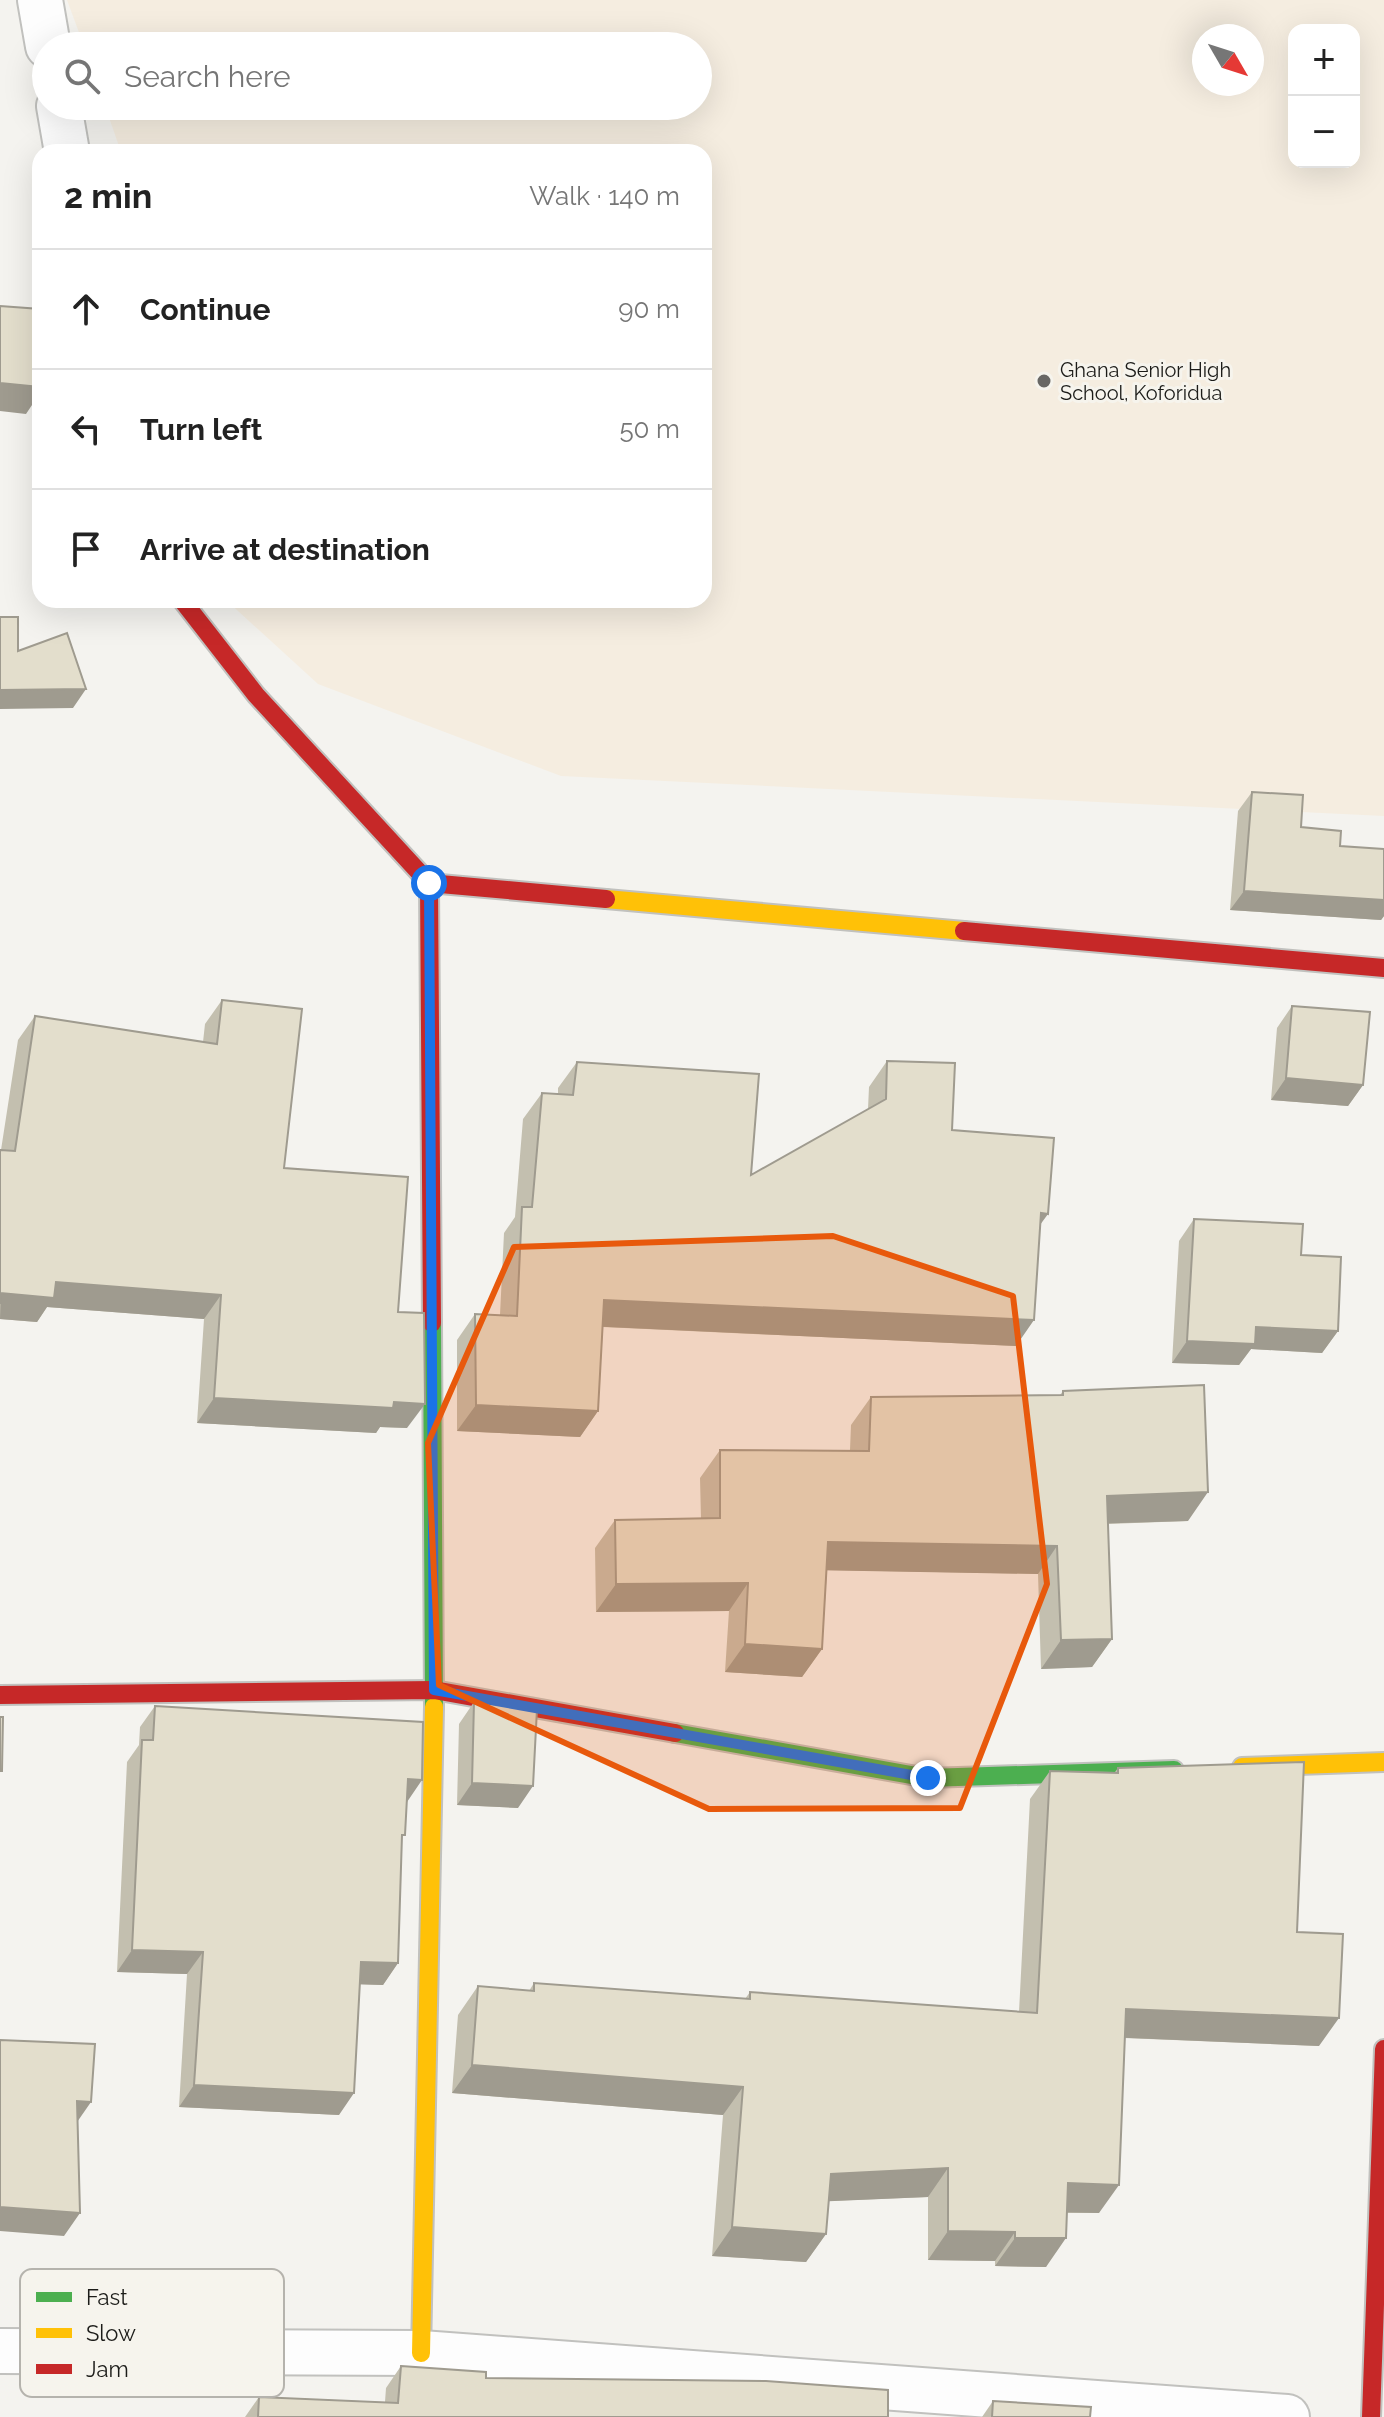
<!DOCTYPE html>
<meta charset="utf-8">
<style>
:root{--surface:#fff;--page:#f2f2f2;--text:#222;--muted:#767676;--line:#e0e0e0}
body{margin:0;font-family:Raleway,sans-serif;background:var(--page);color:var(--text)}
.controls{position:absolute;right:24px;top:24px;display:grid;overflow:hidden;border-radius:16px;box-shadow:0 8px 32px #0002}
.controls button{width:72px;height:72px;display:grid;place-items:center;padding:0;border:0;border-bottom:2px solid var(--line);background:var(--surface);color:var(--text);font:40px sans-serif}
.compass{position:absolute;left:1192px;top:24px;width:72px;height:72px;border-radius:50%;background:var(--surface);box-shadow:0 8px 32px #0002;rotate:129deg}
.stop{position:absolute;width:24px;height:24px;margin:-18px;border:6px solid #1a73e8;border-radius:50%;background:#fff}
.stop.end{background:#1a73e8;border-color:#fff;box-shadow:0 2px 8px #0008}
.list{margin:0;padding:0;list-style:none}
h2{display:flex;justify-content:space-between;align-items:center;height:104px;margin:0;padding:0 32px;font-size:34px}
h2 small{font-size:26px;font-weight:400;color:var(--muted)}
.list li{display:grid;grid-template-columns:52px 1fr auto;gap:24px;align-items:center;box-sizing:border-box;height:120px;padding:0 32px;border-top:2px solid var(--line)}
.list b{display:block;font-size:30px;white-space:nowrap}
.list em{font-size:26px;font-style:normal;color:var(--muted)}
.icon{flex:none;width:44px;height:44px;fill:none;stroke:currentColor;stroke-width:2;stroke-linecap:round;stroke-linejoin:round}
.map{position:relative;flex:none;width:1384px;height:2417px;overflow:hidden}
.search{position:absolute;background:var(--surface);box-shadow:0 8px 32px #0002;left:32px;top:32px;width:680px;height:88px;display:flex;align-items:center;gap:20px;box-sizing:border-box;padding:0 28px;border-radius:44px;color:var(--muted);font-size:30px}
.panel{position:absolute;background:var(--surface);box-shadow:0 8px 32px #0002;left:32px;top:144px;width:680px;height:464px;border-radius:24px}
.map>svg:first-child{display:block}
.education{fill:#f5ede0;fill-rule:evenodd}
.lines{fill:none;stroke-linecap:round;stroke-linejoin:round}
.street-casing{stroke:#c1c1be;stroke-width:48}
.fast-casing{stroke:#c1c1be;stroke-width:22}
.slow-casing{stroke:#c1c1be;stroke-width:22}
.jam-casing{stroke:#c1c1be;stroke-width:22}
.street{stroke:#fdfdfd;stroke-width:44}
.fast{stroke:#4caf50;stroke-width:18}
.slow{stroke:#ffc107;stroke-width:18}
.jam{stroke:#c62828;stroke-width:18}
.wall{fill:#c3bfaf}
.shaded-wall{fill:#9f9b8f}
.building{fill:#e3decc;stroke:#9f9b8f;stroke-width:2}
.route{stroke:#1a73e8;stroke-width:10}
.marked{fill:#e8590c;fill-opacity:0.2;stroke:#e8590c;stroke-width:6;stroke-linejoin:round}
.poi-dot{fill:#686764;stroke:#f6f4ed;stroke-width:3}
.labels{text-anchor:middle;stroke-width:6;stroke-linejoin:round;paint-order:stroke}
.poi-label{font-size:20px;fill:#1c1c19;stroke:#f6f4ed;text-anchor:start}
.key{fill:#f6f4ed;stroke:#b5b3ad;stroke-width:2}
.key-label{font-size:22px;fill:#1c1c19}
</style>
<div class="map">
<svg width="1384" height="2417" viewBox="0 0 1384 2417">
<rect width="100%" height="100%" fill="#f4f3ef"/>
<path class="education" d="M 67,0 L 1384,0 L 1384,816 L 561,776 L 318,684 L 226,600 L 704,600 L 704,152 L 121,152 L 105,106 L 698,106 L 698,46 L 84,46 ZM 1294,30 L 1354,30 L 1354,162 L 1294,162 ZM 1204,36 L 1252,36 L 1252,84 L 1204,84 Z"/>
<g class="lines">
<g class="street-casing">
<path id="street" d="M 40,0 L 48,46
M 59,106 L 67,152
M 0,2351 L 421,2353 L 1287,2417"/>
</g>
<g class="fast-casing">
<path id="fast" d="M 432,1323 L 434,1707
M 675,1733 L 928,1778 L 1174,1770"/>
</g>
<g class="slow-casing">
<path id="slow" d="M 606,899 L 964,931
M 1242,1767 L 1384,1762
M 421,2353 L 434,1707"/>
</g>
<g class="jam-casing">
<path id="jam" d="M 182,600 L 256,695 L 429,883 L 606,899
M 429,883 L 432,1323
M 964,931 L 1384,968
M 0,1695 L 434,1690 L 675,1733
M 1371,2417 L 1384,2049"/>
</g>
<use href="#street" class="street"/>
<use href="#fast" class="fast"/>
<use href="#slow" class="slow"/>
<use href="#jam" class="jam"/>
</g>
<path class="wall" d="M 1252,792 L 1301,827 L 1340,846 L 1384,849 L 1384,916 L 1381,920 L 1230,910 L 1238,811 Z
M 222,1000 L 284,1168 L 398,1312 L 407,1428 L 380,1427 L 376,1433 L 197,1423 L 204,1319 L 47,1307 L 37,1322 L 0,1319 L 0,1150 L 1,1150 L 18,1040 L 35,1016 L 203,1042 L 205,1024 Z
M 1292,1006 L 1363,1085 L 1348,1106 L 1271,1100 L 1277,1028 Z
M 887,1061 L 1040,1225 L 1016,1346 L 603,1327 L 598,1411 L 580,1437 L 457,1431 L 457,1340 L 475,1314 L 500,1315 L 504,1233 L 515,1217 L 523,1119 L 542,1093 L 558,1094 L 558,1088 L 577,1062 L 751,1175 L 868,1109 L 869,1087 Z
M 1194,1219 L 1301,1255 L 1338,1331 L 1322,1353 L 1251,1349 L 1239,1365 L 1172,1363 L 1179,1241 Z
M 1063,1391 L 1188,1521 L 1108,1524 L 1112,1639 L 1092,1667 L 1041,1669 L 1038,1574 L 827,1570 L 822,1649 L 802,1677 L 725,1672 L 729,1611 L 596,1612 L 595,1548 L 615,1520 L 701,1518 L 700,1478 L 720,1450 L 850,1450 L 851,1425 L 871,1397 L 1060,1395 Z
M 474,1702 L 518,1808 L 457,1805 L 459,1724 Z
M 155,1706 L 407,1801 L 402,1840 L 398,1963 L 383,1985 L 360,1984 L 339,2115 L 179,2107 L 187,1974 L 117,1972 L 127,1762 L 139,1745 L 140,1727 Z
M 1118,1768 L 1297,1932 L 1319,2046 L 1124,2038 L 1099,2213 L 1067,2213 L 1046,2267 L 995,2266 L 995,2261 L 928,2260 L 928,2197 L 828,2201 L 826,2234 L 806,2262 L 712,2256 L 723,2115 L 452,2093 L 458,2015 L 478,1986 L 529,1991 L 534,1983 L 745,1999 L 750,1992 L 1019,2012 L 1030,1799 L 1050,1771 L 1115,1772 Z
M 401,2366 L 486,2378 L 888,2417 L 245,2417 L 259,2397 L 385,2402 L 386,2388 Z
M 993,2401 L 1090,2417 L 982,2417 Z"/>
<path class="shaded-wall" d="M 0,383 L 40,387 L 40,393 L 26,414 L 0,411 Z
M 86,689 L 73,708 L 0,709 L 0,690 Z
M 1244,891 L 1384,900 L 1384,916 L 1381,920 L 1230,910 Z
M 1286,1078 L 1363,1085 L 1348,1106 L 1271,1100 Z
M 1041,1213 L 1048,1214 L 1029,1240 Z
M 56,1282 L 221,1295 L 204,1319 L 47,1307 L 37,1322 L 0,1319 L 1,1293 Z
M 604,1300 L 1034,1320 L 1016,1346 L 586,1326 Z
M 1256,1327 L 1338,1331 L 1322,1353 L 1251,1349 L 1239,1365 L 1172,1363 L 1187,1341 Z
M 214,1398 L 394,1402 L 425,1404 L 407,1428 L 380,1427 L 376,1433 L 197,1423 Z
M 476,1405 L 598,1411 L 580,1437 L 457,1431 Z
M 1208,1492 L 1188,1521 L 1088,1524 L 1107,1496 Z
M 828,1542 L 1057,1546 L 1038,1574 L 808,1570 Z
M 748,1583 L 729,1611 L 596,1612 L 616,1584 Z
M 1112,1639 L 1092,1667 L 1041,1669 L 1061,1640 Z
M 745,1644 L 822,1649 L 802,1677 L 725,1672 Z
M 408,1779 L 422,1780 L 407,1802 Z
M 472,1783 L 533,1786 L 518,1808 L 457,1805 Z
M 132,1950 L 203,1952 L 187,1974 L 117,1972 Z
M 361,1962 L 398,1963 L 383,1985 L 346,1984 Z
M 1126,2009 L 1339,2018 L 1319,2046 L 1106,2037 Z
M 472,2065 L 743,2087 L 723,2115 L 452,2093 Z
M 194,2085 L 354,2093 L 339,2115 L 179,2107 Z
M 77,2101 L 91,2102 L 75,2125 Z
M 948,2168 L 928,2197 L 811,2202 L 831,2174 Z
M 1068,2183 L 1119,2185 L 1099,2213 L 1048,2212 Z
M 0,2207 L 80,2213 L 64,2236 L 0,2231 Z
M 732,2227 L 826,2234 L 806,2262 L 712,2256 Z
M 948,2231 L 1015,2232 L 995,2261 L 928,2260 Z
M 1015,2238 L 1066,2238 L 1046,2267 L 995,2266 Z"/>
<path class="building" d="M 0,306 L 40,309 L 40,387 L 0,383 Z
M 0,617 L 18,617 L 18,651 L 67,633 L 86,689 L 0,690 Z
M 1252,792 L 1303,795 L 1301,827 L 1341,831 L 1340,846 L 1384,849 L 1384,900 L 1244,891 Z
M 222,1000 L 302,1009 L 284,1168 L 408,1177 L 398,1312 L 424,1313 L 425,1404 L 394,1402 L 393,1408 L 214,1398 L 221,1295 L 56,1282 L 54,1298 L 1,1293 L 0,1304 L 0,1150 L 15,1151 L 35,1016 L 217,1044 Z
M 1292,1006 L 1370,1012 L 1363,1085 L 1286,1078 Z
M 887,1061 L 955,1063 L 952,1130 L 1054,1138 L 1048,1214 L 1041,1213 L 1034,1320 L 604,1300 L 598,1411 L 476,1405 L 475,1314 L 517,1316 L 522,1207 L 532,1207 L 542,1093 L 573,1095 L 577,1062 L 759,1074 L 751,1175 L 886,1099 Z
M 1194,1219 L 1303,1224 L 1301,1255 L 1341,1257 L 1338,1331 L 1256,1327 L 1255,1344 L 1187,1341 Z
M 1204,1385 L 1208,1492 L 1107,1496 L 1112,1639 L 1061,1640 L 1057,1546 L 828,1542 L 822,1649 L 745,1644 L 748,1583 L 616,1584 L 615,1520 L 720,1518 L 720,1450 L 869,1451 L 871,1397 L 1063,1395 L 1063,1391 Z
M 474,1702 L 537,1709 L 533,1786 L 472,1783 Z
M 155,1706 L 423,1722 L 422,1780 L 408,1779 L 405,1835 L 402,1835 L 398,1963 L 361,1962 L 354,2093 L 194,2085 L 203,1952 L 132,1950 L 142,1740 L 153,1740 Z
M 0,1717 L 3,1717 L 2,1771 L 0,1771 Z
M 1304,1762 L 1297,1932 L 1343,1934 L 1339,2018 L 1126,2009 L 1119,2185 L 1068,2183 L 1066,2238 L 1015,2238 L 1015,2232 L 948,2231 L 948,2168 L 831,2174 L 826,2234 L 732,2227 L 743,2087 L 472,2065 L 478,1986 L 534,1991 L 534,1983 L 750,1999 L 750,1992 L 1037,2013 L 1050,1771 L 1118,1773 L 1118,1768 Z
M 0,2040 L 95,2044 L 91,2102 L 77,2101 L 80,2213 L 0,2207 Z
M 401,2366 L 486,2372 L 486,2378 L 766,2381 L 888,2390 L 888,2417 L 258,2417 L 259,2397 L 398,2403 Z
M 993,2401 L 1091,2407 L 1090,2417 L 992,2417 Z"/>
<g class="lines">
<path class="route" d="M 429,883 L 434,1690 L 928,1778"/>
</g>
<path class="marked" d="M 833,1236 L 1013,1296 L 1047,1584 L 960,1808 L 709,1809 L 439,1685 L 428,1443 L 514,1247 Z"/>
<circle class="poi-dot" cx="1044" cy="381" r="8"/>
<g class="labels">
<g class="poi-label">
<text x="1060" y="377">Ghana Senior High<tspan x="1060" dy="23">School, Koforidua</tspan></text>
</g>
</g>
<rect x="20" y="2269" width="264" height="128" rx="12" class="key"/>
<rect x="36" y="2292" width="36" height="10" fill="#4caf50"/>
<rect x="36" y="2328" width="36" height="10" fill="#ffc107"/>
<rect x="36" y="2364" width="36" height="10" fill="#c62828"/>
<g class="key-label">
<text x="86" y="2305">Fast</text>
<text x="86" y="2341">Slow</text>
<text x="86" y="2377">Jam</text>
</g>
</svg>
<div class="controls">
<button>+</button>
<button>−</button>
</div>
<svg class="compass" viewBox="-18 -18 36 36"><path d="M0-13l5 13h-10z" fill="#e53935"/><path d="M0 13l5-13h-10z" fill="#767676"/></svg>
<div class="stop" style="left:429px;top:883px"></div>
<div class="stop end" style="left:928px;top:1778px"></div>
<div class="search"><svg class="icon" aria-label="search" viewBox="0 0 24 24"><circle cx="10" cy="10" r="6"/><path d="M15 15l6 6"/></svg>Search here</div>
<section class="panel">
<h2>2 min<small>Walk · 140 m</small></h2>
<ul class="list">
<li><svg class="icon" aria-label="ahead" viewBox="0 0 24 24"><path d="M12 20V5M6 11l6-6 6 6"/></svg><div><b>Continue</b></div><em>90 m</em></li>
<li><svg class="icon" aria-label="left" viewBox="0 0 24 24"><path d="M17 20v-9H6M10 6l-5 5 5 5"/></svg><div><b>Turn left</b></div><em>50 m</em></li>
<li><svg class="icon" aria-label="arrive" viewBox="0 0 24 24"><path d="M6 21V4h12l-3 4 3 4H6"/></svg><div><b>Arrive at destination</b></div></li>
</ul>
</section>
</div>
